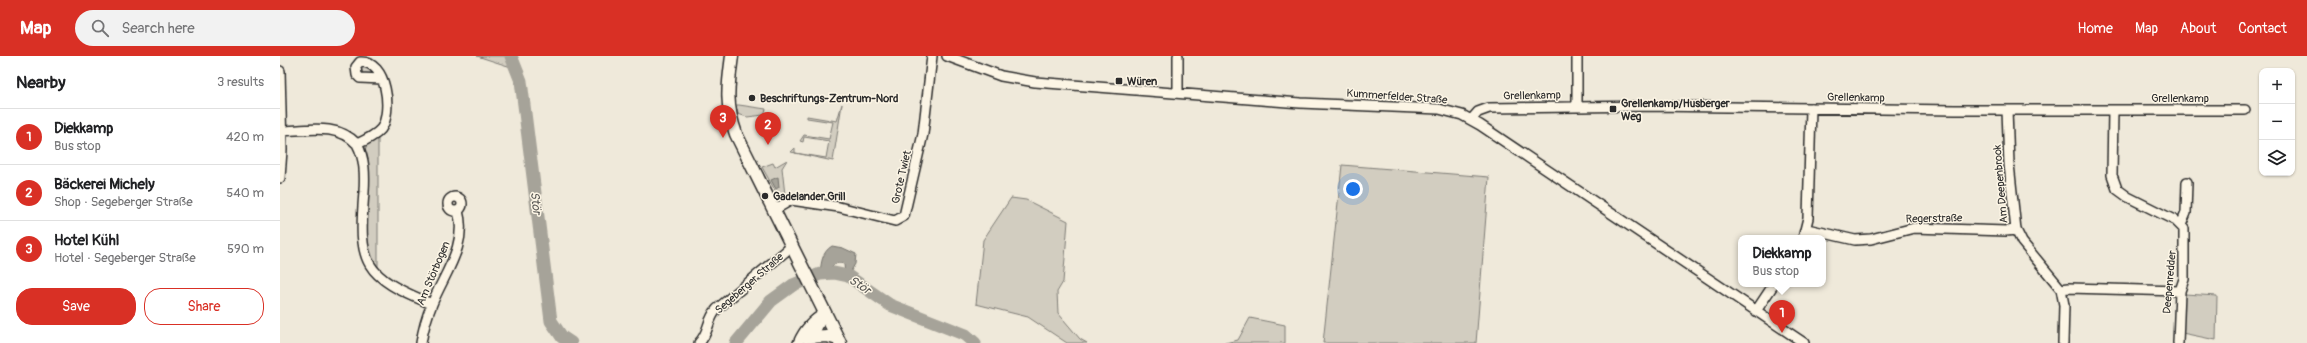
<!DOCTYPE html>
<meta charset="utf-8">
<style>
:root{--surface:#fff;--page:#f2f2f2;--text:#202124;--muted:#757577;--line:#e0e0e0;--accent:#d93025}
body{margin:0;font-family:Pangolin,sans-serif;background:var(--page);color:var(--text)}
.controls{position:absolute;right:12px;top:12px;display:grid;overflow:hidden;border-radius:8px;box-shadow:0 1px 3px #0004}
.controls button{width:36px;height:36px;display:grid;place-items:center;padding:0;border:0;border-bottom:1px solid var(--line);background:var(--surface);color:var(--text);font:20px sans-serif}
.you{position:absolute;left:1073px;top:133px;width:14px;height:14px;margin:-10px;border:3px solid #fff;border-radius:50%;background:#1a73e8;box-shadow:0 0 0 6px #1a73e833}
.badge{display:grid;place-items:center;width:26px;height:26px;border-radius:50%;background:var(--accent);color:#fff;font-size:13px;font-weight:700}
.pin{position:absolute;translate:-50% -33px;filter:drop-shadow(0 1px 2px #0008)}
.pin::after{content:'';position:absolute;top:21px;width:14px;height:12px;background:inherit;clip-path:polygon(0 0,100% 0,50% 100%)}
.popup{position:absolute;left:1458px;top:179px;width:88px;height:52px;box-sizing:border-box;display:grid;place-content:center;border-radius:8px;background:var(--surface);filter:drop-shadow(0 1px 3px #0005);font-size:13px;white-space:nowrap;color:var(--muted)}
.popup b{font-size:15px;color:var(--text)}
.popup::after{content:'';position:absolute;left:50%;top:100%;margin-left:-8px;border:8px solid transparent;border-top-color:var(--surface)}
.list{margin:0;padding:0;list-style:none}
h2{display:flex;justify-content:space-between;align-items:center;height:52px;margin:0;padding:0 16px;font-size:17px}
h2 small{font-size:13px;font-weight:400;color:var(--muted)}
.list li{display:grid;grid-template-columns:26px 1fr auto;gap:12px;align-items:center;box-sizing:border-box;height:56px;padding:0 16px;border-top:1px solid var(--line)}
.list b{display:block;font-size:15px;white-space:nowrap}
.list p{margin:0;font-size:13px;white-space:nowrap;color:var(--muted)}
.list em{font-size:13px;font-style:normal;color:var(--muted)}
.actions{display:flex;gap:8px;padding:12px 16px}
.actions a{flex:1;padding:9px 0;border:1px solid var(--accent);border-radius:16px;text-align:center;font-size:14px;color:var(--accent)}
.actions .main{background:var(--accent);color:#fff}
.icon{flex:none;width:22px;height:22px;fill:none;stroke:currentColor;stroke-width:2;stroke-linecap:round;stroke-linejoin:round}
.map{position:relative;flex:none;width:2027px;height:287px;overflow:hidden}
header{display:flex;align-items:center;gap:24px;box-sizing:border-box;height:56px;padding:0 20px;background:var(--accent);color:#fff}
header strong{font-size:19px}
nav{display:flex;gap:22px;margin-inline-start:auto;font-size:14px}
.search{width:280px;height:36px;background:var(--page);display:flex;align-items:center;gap:10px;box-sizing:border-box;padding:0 14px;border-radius:22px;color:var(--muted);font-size:15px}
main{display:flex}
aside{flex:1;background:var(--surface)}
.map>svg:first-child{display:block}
.green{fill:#d2cdc0;stroke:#7e7c76}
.water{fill:#a6a399;stroke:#75736d}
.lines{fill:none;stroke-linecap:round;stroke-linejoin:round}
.river{stroke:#a6a399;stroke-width:13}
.minor-casing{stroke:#2b2b2b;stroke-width:12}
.major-casing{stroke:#2b2b2b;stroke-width:15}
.minor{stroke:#fcf5e5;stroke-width:9}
.major{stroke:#fcf5e5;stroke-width:12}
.poi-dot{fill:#2b2b2b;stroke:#fcf5e5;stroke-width:1.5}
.labels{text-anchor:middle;stroke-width:3;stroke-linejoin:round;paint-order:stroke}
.poi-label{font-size:11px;font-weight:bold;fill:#2b2b2b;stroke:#fcf5e5;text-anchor:start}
.street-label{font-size:11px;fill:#2b2b2b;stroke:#fcf5e5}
.water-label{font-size:12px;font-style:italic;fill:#565552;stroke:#fcf5e5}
</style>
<header>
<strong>Map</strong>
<div class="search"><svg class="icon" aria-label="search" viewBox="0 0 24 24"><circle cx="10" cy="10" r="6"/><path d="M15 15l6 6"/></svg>Search here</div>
<nav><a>Home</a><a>Map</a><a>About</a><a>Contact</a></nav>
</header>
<main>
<aside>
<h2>Nearby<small>3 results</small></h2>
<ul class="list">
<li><span class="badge">1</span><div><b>Diekkamp</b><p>Bus stop</p></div><em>420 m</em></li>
<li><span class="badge">2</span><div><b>Bäckerei Michely</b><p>Shop · Segeberger Straße</p></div><em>540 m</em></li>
<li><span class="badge">3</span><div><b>Hotel Kühl</b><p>Hotel · Segeberger Straße</p></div><em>590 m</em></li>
</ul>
<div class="actions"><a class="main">Save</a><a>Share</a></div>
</aside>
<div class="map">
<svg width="2027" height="287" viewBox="0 0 2027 287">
<rect width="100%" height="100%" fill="#efe9da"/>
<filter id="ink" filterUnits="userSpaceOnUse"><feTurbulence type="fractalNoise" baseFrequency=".025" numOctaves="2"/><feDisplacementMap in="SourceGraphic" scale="8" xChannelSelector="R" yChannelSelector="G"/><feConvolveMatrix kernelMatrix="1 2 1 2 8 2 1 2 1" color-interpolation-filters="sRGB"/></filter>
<g filter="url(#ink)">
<path class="green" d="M 197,0 L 230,0 L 231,11 Z
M 84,9 L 96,17 L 95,19 L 86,20 L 80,17 L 79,13 Z
M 562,48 L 553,105 L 511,96 L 515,92 L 515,97 L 546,102 L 549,85 L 524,81 L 523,86 L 520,85 L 524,79 L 549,83 L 553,66 L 527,62 L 527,60 L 557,65 Z
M 456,49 L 459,49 L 486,53 L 484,59 L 467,61 L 458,58 Z
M 96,82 L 98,83 L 98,211 L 96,213 L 87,195 L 87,103 L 85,94 L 87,88 Z
M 507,104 L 502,112 L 505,139 L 497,138 L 482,111 L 493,107 L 495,111 Z
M 1062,109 L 1209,121 L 1196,287 L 1043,287 Z
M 731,142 L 746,144 L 788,165 L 783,226 L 777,236 L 778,257 L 800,283 L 807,287 L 787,287 L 748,261 L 696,248 L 703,184 Z
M 1905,238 L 1937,240 L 1936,284 L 1902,277 Z
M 970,262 L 1005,269 L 1005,287 L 945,287 L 958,284 Z"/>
<path class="water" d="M 498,121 L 499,131 L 496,133 L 491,124 Z
M 552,190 L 563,192 L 576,198 L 575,208 L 568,220 L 565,219 L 564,208 C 555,205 551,210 547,218 L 540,218 C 541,207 542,196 552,190 Z"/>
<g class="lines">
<path class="river" d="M 231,0 L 241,25 L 271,265 L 282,281 L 291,287
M 456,287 L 491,245 L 513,229 L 540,218 L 554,217 L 568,220 L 610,249 L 686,279 L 695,287"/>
<g class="minor-casing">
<path id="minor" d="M 667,0 L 721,20 L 755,26 L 1020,47 L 1159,53 L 1182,59 L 1200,69 L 1524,287
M 0,15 L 2,94 L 0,122
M 898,37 L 898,0
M 1297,50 L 1297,0
M 1727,54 L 1729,108 L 1736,174 L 1742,186 L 1781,233 L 1784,249 L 1783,287
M 1833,54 L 1832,119 L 1837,133 L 1848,141 L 1896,165 L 1904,173 L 1904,223 L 1900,235 L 1898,287
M 1191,64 L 1198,56 L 1209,52 L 1370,50 L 1675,54 L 1965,54
M 2,75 C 28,74 58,67 77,88 C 86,84 95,80 101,73 C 113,56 107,4 80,6 L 76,11 L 77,19 L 80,22 L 102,23
M 77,88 C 85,103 85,119 84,136 C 78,208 83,220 152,248
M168 148a7 7 0 1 1 14 0a7 7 0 1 1-14 0Z
M 494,154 L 511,144 L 559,151 L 615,165 L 624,160 L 643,78 L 652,0
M 1901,169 L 1906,157 L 1907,126
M 1527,173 L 1575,184 L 1591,183 L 1634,172 L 1726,175 L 1736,174
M 1523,182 L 1528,162 L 1531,52
M 1781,233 L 1789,232 L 1900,235
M 1476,255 L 1494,228
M 526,283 L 536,274 L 545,257
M 141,287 C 143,274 147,260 152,248 C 164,218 188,189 178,155
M 419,287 C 430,276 426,265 437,253 L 512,190
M 518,287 C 524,273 532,264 545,257"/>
</g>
<g class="major-casing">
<path id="major" d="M 452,0 C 448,30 445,48 456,78 L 560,287
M 530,281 L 547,280 L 558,283"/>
</g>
<use href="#minor" class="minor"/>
<use href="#major" class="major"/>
</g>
</g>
<g class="poi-dot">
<rect x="835" y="21" width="8" height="8" rx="2"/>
<circle cx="472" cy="42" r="4"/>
<rect x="1329" y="49" width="8" height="8" rx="2"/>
<circle cx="485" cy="140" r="4"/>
</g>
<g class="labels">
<g class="poi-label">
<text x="847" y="29">Würen</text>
<text x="480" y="46">Beschriftungs-Zentrum-Nord</text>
<text x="1341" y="51">Grellenkamp/Husberger<tspan x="1341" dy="13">Weg</tspan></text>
<text x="493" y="144">Gadelander Grill</text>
</g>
<g class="street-label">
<text transform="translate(1252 39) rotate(-1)" y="4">Grellenkamp</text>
<text transform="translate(1117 40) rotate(4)" y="4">Kummerfelder Straße</text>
<text transform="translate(1576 41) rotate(1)" y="4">Grellenkamp</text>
<text x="1900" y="46">Grellenkamp</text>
<text transform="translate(621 121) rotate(-77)" y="4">Grote Twiet</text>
<text transform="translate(1720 128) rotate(-95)" y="4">Am Deepenbrook</text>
<text transform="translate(1654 162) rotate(-1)" y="4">Regerstraße</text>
<text transform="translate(153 217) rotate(-67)" y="4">Am Störbogen</text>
<text transform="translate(1889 226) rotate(-85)" y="4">Deepenredder</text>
<text transform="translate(469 227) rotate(-41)" y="4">Segeberger Straße</text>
</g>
<g class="water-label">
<text transform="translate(256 147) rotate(83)" y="4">Stör</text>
<text transform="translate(580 229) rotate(33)" y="4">Stör</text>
</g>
</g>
</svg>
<div class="controls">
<button>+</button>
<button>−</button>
<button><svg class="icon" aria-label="layers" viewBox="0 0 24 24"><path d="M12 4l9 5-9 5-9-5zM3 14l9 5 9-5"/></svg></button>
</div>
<div class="you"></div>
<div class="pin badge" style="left:1502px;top:277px">1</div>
<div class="popup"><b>Diekkamp</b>Bus stop</div>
<div class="pin badge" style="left:488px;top:89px">2</div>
<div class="pin badge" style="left:443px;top:82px">3</div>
</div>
</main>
